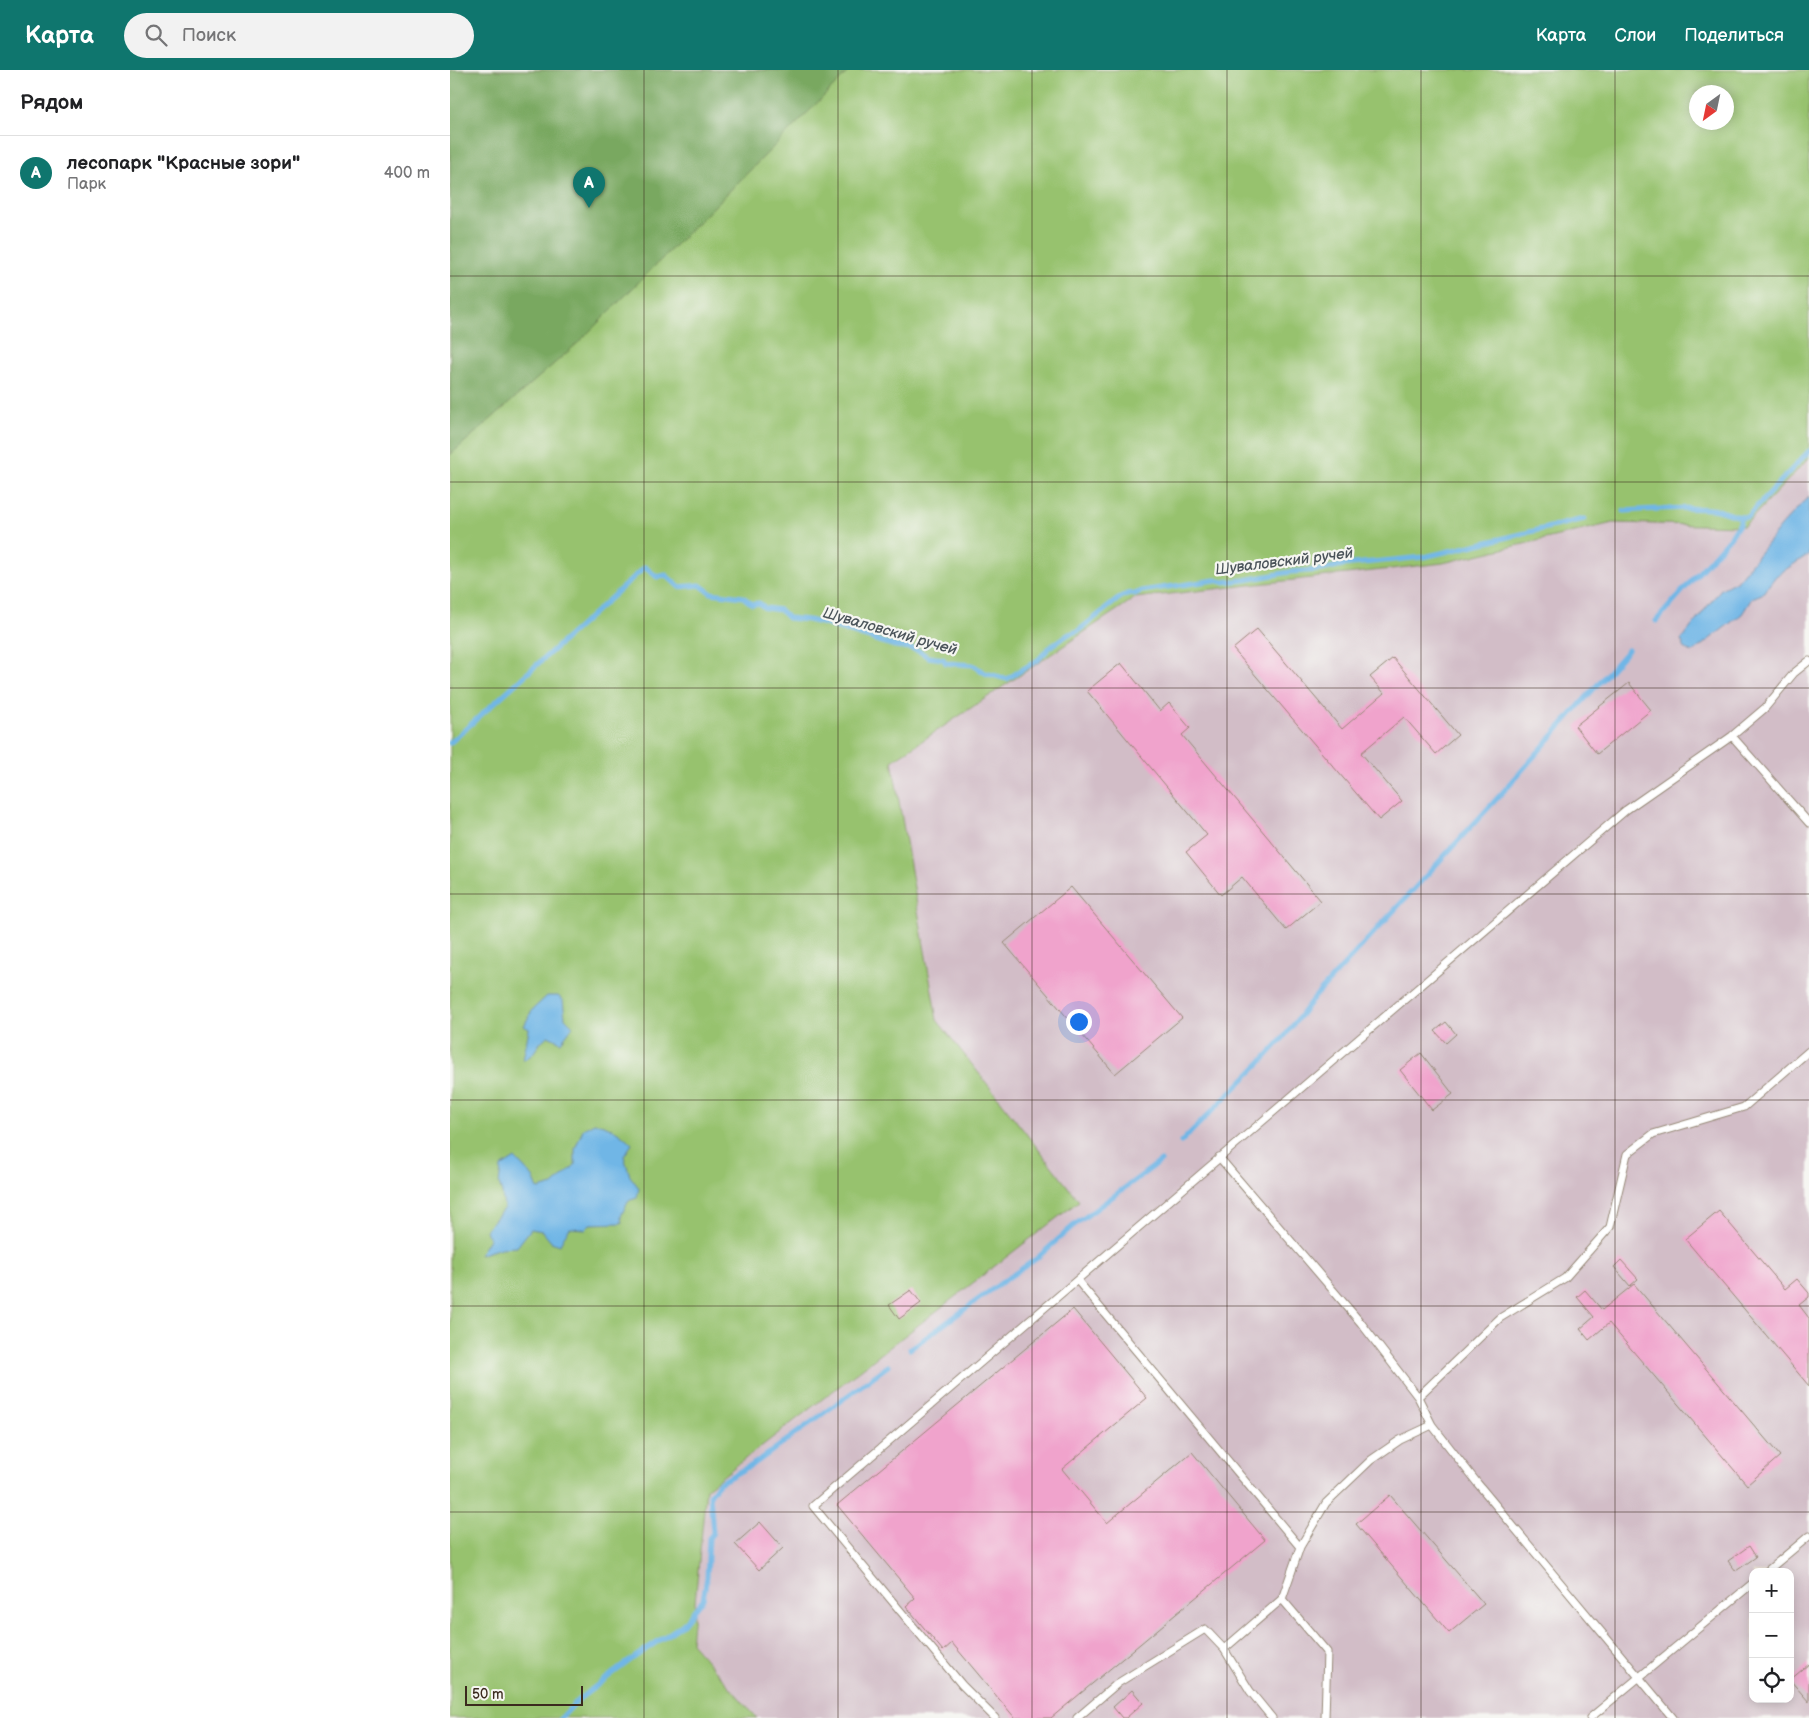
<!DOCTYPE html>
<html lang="ru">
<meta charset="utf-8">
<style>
:root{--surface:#fff;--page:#f2f2f2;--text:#202124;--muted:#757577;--line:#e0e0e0;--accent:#0f766e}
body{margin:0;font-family:"Balsamiq Sans",sans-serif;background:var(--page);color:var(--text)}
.controls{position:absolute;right:15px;bottom:15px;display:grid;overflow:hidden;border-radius:10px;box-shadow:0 2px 12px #0003}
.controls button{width:45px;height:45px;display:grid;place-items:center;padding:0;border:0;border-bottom:1px solid var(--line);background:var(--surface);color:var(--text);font:25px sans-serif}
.compass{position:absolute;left:1239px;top:15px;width:45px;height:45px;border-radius:50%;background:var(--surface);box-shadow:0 2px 12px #0003;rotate:213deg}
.scale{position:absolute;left:15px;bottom:12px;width:118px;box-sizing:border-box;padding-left:5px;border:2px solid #3b2a1e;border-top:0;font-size:14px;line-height:18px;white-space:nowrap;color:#3b2a1e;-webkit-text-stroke:4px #f6f6f2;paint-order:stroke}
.you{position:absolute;left:628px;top:951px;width:18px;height:18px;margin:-12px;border:4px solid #fff;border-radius:50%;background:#1a73e8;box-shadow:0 0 0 8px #1a73e833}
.badge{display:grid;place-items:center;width:32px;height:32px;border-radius:50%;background:var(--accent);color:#fff;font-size:16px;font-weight:700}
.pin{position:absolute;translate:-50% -41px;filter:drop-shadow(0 1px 2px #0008)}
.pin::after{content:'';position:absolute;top:26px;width:18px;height:15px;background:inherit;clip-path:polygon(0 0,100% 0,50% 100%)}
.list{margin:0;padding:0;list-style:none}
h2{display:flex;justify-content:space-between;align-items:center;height:65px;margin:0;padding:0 20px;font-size:21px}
h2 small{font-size:16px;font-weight:400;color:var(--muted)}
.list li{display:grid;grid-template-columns:32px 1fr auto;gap:15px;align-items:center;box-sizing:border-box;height:75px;padding:0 20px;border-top:1px solid var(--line)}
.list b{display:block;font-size:19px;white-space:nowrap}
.list p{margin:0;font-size:16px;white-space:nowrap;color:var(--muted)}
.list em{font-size:16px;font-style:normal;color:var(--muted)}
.icon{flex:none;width:28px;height:28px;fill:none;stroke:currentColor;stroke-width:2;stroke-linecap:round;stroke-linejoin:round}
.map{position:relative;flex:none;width:1359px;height:1648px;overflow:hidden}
header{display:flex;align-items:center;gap:30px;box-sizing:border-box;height:70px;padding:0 25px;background:var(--accent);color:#fff}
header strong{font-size:24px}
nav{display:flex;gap:28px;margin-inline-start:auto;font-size:18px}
.search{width:350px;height:45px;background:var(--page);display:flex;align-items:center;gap:12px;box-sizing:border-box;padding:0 18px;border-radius:28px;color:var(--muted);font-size:19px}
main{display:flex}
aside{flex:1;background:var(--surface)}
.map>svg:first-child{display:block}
.industrial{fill:#d2bdc7;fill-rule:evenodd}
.green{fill:#97c26e;stroke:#697646;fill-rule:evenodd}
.forest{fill:#79a861;stroke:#5a6940}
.water{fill:#6fb6e6;stroke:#557082}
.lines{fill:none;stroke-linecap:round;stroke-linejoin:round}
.stream{stroke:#6fb6e6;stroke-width:5}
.building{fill:#f0a3cc}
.lane-casing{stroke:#968877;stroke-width:9}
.lane{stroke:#fff;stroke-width:7}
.grid{fill:none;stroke:#3b2a1e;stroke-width:1;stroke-opacity:0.55}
.labels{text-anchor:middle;stroke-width:4.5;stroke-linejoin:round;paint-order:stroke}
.water-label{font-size:15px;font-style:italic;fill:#4b545a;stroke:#f6f6f2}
</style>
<header>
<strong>Карта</strong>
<div class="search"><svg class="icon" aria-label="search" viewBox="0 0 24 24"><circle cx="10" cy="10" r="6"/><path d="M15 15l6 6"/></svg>Поиск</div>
<nav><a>Карта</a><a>Слои</a><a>Поделиться</a></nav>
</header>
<main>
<aside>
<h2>Рядом<small></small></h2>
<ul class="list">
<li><span class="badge">A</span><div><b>лесопарк &quot;Красные зори&quot;</b><p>Парк</p></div><em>400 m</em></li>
</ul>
</aside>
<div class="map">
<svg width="1359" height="1648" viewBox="0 0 1359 1648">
<rect width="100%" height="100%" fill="#f6f6f2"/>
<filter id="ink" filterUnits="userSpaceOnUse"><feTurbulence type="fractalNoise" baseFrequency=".02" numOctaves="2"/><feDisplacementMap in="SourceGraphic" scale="10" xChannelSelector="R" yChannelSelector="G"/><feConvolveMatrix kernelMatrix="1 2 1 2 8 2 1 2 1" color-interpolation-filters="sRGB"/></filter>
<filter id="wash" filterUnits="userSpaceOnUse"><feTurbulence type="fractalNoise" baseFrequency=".0096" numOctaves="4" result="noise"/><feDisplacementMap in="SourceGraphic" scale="20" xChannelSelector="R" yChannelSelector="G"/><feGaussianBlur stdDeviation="1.12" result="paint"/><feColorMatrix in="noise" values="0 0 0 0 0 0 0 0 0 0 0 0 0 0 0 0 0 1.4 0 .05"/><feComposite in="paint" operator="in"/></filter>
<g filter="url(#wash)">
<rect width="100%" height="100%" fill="#f1e6d0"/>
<path class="industrial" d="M 1359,388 L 1359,1648 L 307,1648 L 241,1573 L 256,1419 L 628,1131 L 487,950 L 442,691 L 685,528 L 993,493 L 1163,453 L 1294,456 ZM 1303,1502 L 1340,1502 L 1340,1629 L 1303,1629 Z"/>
<path class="green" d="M 0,0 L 1359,0 L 1359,388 L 1294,456 L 1163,453 L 993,493 L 685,528 L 442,691 L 487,950 L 629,1131 L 256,1419 L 241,1573 L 307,1648 L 0,1648 ZM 1246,22 L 1276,22 L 1276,52 L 1246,52 Z"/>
<path class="forest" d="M 0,0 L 400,0 L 130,271 L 0,385 Z"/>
<path class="water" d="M 1359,426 L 1359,484 L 1326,506 L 1312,524 L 1302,528 L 1292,544 L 1243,582 L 1235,579 L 1231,570 L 1271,519 L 1288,510 L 1332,455 Z
M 97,926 L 108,926 L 113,930 L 115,948 L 123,956 L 111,972 L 98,966 C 84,975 88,984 73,990 L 79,959 L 74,956 L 82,940 Z
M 144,1053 C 160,1055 171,1063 182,1074 L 174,1086 L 180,1106 L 189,1118 L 187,1128 L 178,1131 L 171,1146 L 172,1153 L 140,1154 L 136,1159 L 120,1158 L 113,1168 L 110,1175 L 101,1172 L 92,1161 L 81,1159 L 67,1177 L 51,1178 L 29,1185 L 39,1169 L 36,1160 L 54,1138 L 52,1123 L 49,1114 L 51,1097 L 65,1088 L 83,1107 L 88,1119 L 103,1115 L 125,1095 L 125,1079 L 133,1059 Z"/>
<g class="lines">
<path class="stream" d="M 1174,441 C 1203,439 1231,437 1260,439 C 1272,439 1286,449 1297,447 L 1359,381
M 1206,551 L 1281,466 L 1290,453 L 1290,448
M 0,673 L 195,497 L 207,507 L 216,505 L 229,517 L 250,515 L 261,523 L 293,527 L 302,534 L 309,533 L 315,538 L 330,540 L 338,548 L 358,550 L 375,554 L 445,576 L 459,578 L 469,581 L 478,587 L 493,589 L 496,593 L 523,595 L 535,603 L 557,609 L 588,590 L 600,577 L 619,564 L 628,561 L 672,526 L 680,523 L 685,524 L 691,521 L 765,510 L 773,512 L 795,510 L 840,502 L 872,500 L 892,495 L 974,487 L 1134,449
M 731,1072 L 813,990 L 834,967 L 862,930 L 1052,723 L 1178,580
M 460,1279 L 555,1210 L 586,1189 L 623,1156 L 711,1091
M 111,1648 L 129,1629 L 182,1589 L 233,1554 L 253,1529 L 257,1507 L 259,1468 L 263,1463 L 260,1425 L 269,1413 L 307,1392 L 438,1296"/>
</g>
<g id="blocks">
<path class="building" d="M 807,559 L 892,659 L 934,623 L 920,607 L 943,588 L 1008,665 L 986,684 L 954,647 L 911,683 L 952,731 L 929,750 L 783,579 Z
M 671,593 L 710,641 L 719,633 L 740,658 L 732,665 L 871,831 L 836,860 L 792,807 L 771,825 L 736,782 L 757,765 L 637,621 Z
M 1179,613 L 1201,640 L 1147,684 L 1125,656 Z
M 621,817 L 732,948 L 665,1004 L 554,873 Z
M 996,952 L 1006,964 L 996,973 L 985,961 Z
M 971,983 L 1003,1024 L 982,1040 L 950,1000 Z
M 1269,1141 L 1335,1219 L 1347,1209 L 1359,1223 L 1359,1227 L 1349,1235 L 1359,1248 L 1359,1316 L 1235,1169 Z
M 1171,1190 L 1188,1209 L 1180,1216 L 1164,1197 Z
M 1184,1214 L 1330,1386 L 1297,1415 L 1159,1253 L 1139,1270 L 1130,1259 L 1144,1247 L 1127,1227 L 1135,1220 L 1152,1240 Z
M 461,1220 L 471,1233 L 449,1249 L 439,1235 Z
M 623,1239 L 697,1328 L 612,1399 L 657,1453 L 742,1382 L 815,1470 L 601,1648 L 565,1648 L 502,1573 L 493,1581 L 456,1536 L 465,1528 L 387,1435 Z
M 940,1425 L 1034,1534 L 999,1563 L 906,1454 Z
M 310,1452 L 333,1478 L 309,1500 L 285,1474 Z
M 1299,1476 L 1306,1487 L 1286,1501 L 1278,1491 Z
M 1359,1594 L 1359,1632 L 1340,1610 Z
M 682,1620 L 693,1633 L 676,1648 L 672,1648 L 663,1637 Z"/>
</g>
</g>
<g filter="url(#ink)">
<use href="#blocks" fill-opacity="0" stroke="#968877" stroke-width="1"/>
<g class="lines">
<g class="lane-casing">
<path id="lane" d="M 1282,666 L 1359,753
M 769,1087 L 911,1253 L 968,1327 L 982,1355 L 1028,1414 L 1223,1648
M 627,1210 L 850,1477
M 968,1327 L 1050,1248 L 1115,1208 L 1160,1157 L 1177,1084 L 1203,1064 L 1294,1037 L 1359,981
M 1316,1502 L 1359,1466
M 832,1529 L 877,1582 L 875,1648
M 774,1579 L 800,1621 L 822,1648
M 545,1648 L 512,1615 L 363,1436 L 1176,740 L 1282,666 L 1315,638 L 1344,603 L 1359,591
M 627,1648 L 668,1613 L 755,1559 L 774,1579 L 832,1529 L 850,1477 L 876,1433 L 921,1390 L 950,1370 L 982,1355
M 1140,1648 L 1303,1513"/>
</g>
<use href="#lane" class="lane"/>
</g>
</g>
<path class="grid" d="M 194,0 L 194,1648M 388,0 L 388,1648M 582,0 L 582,1648M 777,0 L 777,1648M 971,0 L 971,1648M 1165,0 L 1165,1648M 0,206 L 1359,206M 0,412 L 1359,412M 0,618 L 1359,618M 0,824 L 1359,824M 0,1030 L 1359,1030M 0,1236 L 1359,1236M 0,1442 L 1359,1442"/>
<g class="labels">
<g class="water-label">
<text transform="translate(834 491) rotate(-7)" y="5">Шуваловский ручей</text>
<text transform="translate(440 561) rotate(16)" y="5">Шуваловский ручей</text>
</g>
</g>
</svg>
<div class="controls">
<button>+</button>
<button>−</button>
<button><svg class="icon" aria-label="locate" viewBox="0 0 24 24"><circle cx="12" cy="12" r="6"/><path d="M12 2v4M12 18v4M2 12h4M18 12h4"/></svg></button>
</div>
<svg class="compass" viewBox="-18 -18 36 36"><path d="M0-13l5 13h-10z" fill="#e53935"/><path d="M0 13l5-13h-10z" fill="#757577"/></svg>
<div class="scale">50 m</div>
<div class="you"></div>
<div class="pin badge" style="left:139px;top:138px">A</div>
</div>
</main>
